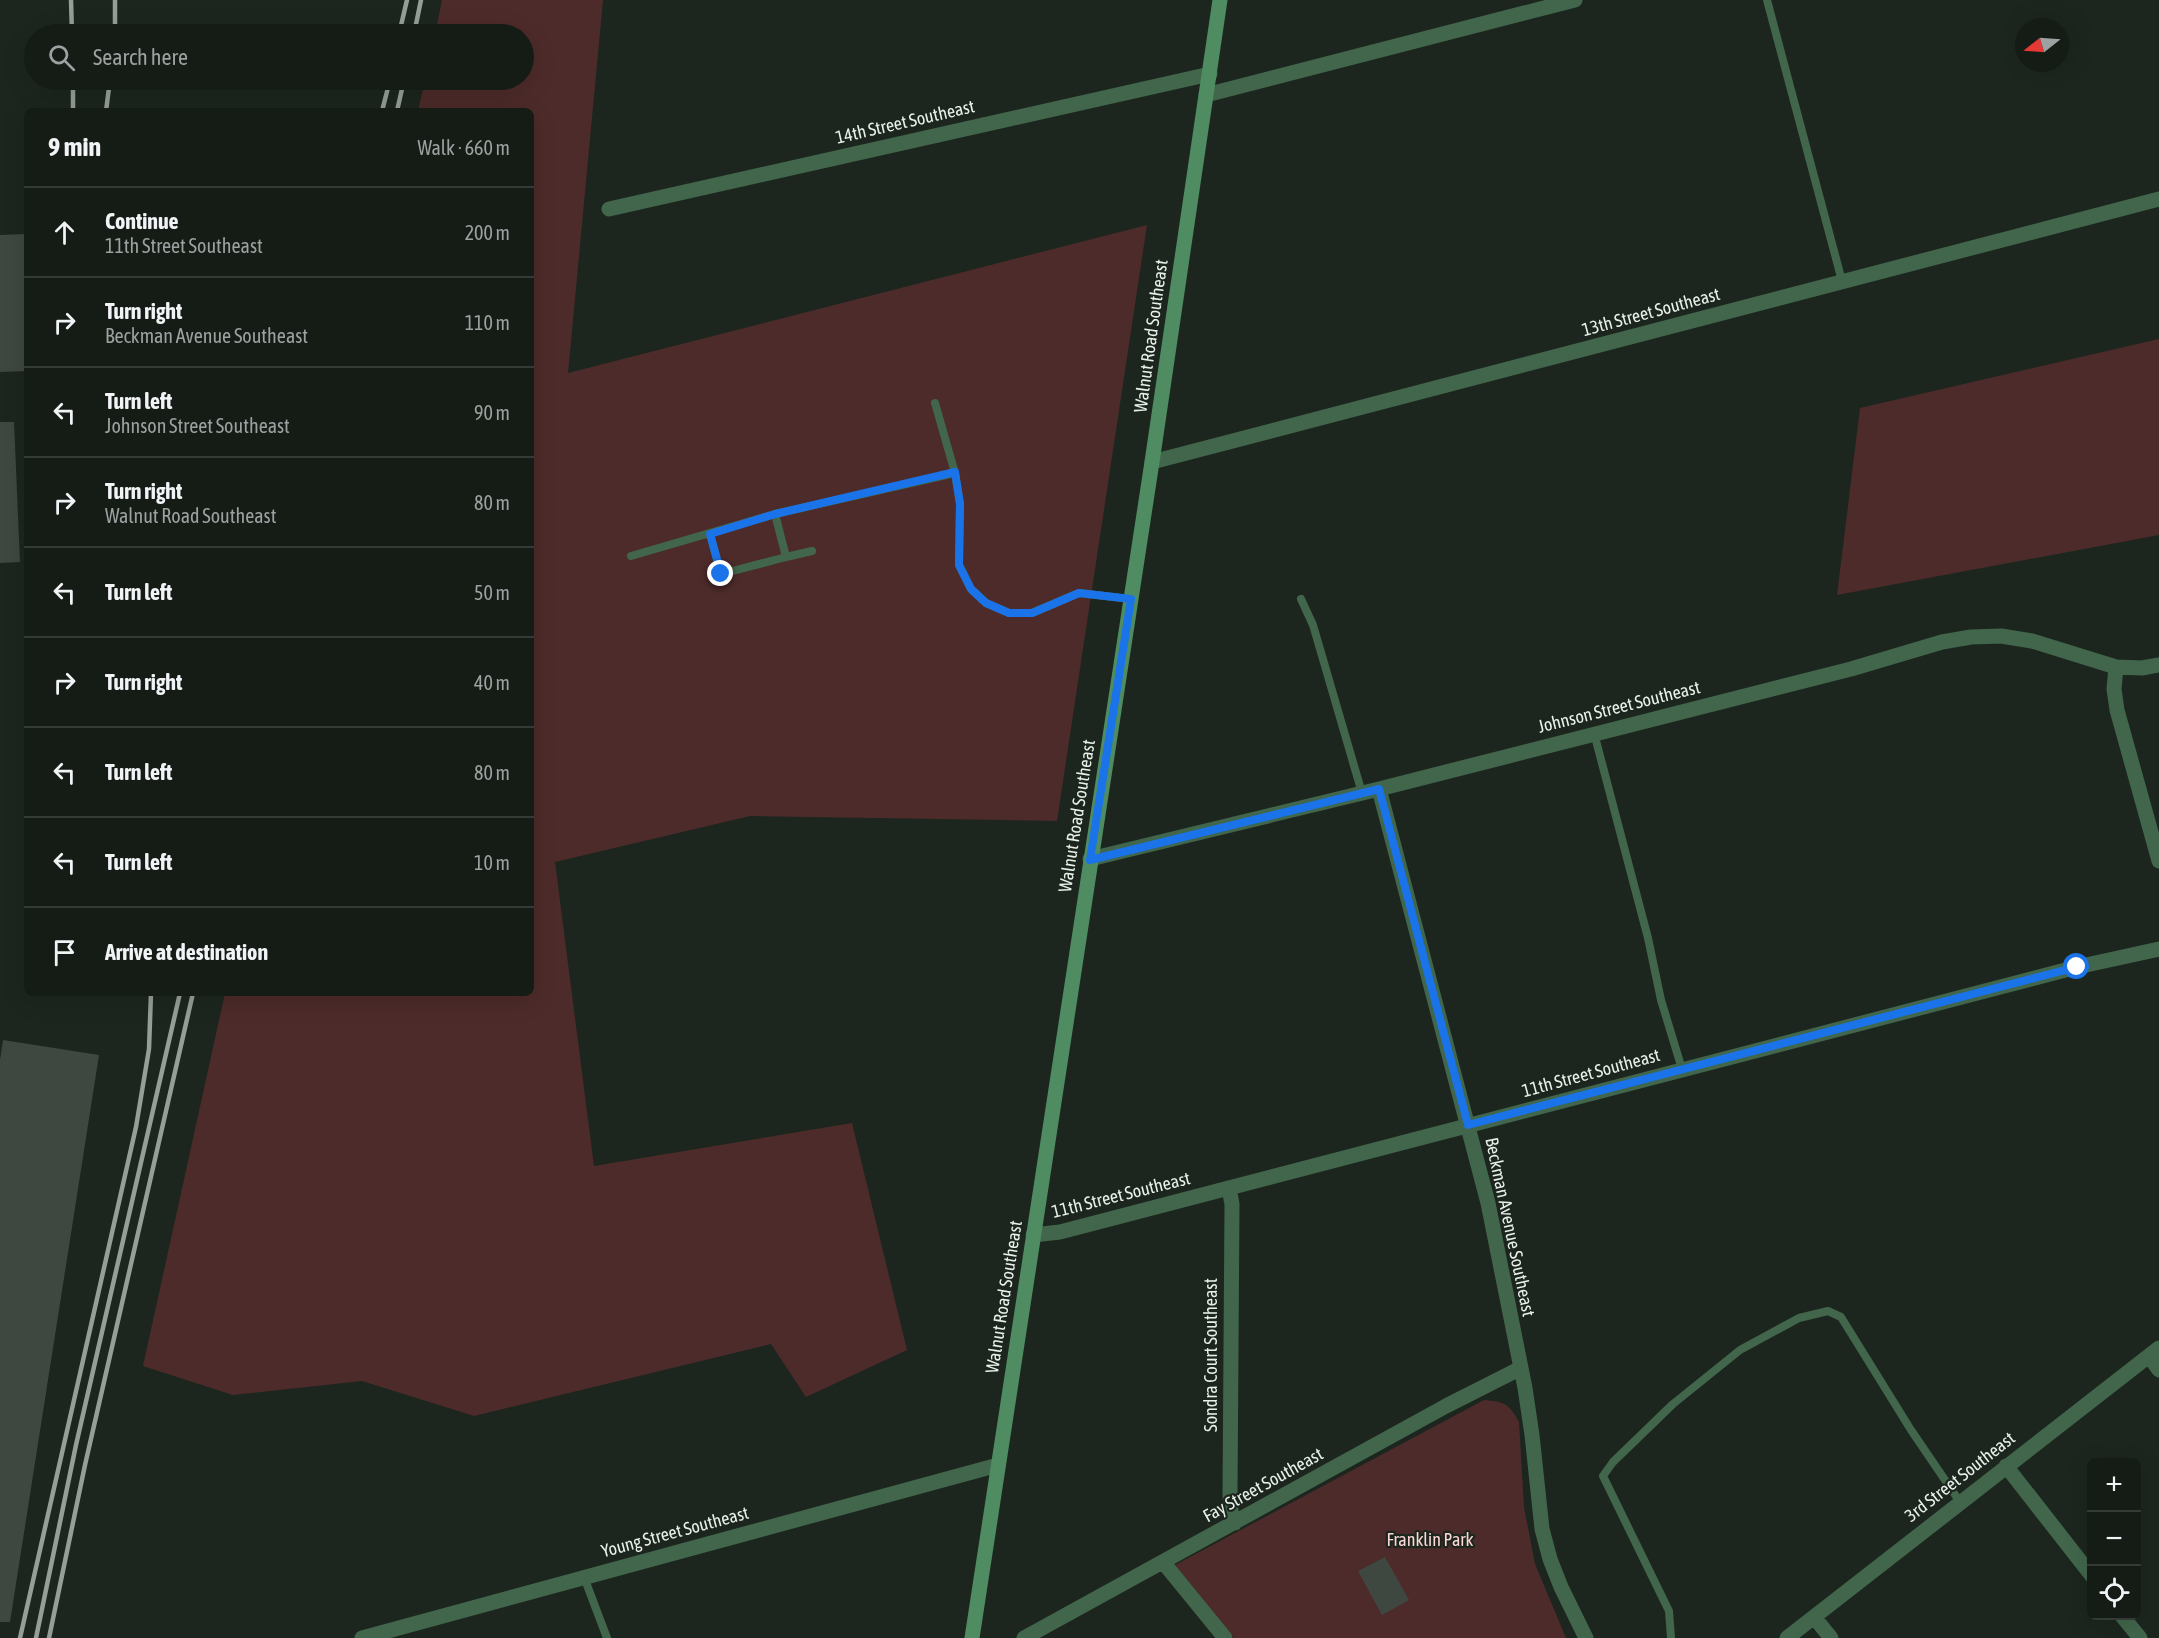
<!DOCTYPE html>
<meta charset="utf-8">
<style>
:root{--surface:#151c16;--page:#222923;--text:#f1f3f6;--muted:#9da1a1;--line:#343a35}
body{margin:0;font-family:"Asap Condensed",sans-serif;background:var(--page);color:var(--text)}
.controls{position:absolute;right:18px;bottom:18px;display:grid;overflow:hidden;border-radius:9px;box-shadow:0 6px 24px #0002}
.controls button{width:54px;height:54px;display:grid;place-items:center;padding:0;border:0;border-bottom:2px solid var(--line);background:var(--surface);color:var(--text);font:30px sans-serif}
.compass{position:absolute;left:2015px;top:18px;width:54px;height:54px;border-radius:50%;background:var(--surface);box-shadow:0 6px 24px #0002;rotate:253deg}
.stop{position:absolute;width:18px;height:18px;margin:-14px;border:4px solid #1a73e8;border-radius:50%;background:#fff}
.stop.end{background:#1a73e8;border-color:#fff;box-shadow:0 2px 6px #0008}
.list{margin:0;padding:0;list-style:none}
h2{display:flex;justify-content:space-between;align-items:center;height:78px;margin:0;padding:0 24px;font-size:26px}
h2 small{font-size:20px;font-weight:400;color:var(--muted)}
.list li{display:grid;grid-template-columns:39px 1fr auto;gap:18px;align-items:center;box-sizing:border-box;height:90px;padding:0 24px;border-top:2px solid var(--line)}
.list b{display:block;font-size:22px;white-space:nowrap}
.list p{margin:0;font-size:20px;white-space:nowrap;color:var(--muted)}
.list em{font-size:20px;font-style:normal;color:var(--muted)}
.icon{flex:none;width:33px;height:33px;fill:none;stroke:currentColor;stroke-width:2;stroke-linecap:round;stroke-linejoin:round}
.map{position:relative;flex:none;width:2159px;height:1638px;overflow:hidden}
.search{position:absolute;background:var(--surface);box-shadow:0 6px 24px #0002;left:24px;top:24px;width:510px;height:66px;display:flex;align-items:center;gap:15px;box-sizing:border-box;padding:0 21px;border-radius:33px;color:var(--muted);font-size:22px}
.panel{position:absolute;background:var(--surface);box-shadow:0 6px 24px #0002;left:24px;top:108px;width:510px;height:888px;border-radius:9px}
.map>svg:first-child{display:block}
.green{fill:#4d2b2a}
.building{fill:#3e4840}
.lines{fill:none;stroke-linecap:round;stroke-linejoin:round}
.lane{stroke:#41664b;stroke-width:8}
.street{stroke:#41664b;stroke-width:15}
.secondary{stroke:#4f8c61;stroke-width:15}
.rail{stroke:#969e97;stroke-width:4.5}
.route{stroke:#1a73e8;stroke-width:8}
.labels{text-anchor:middle;stroke-width:4.5;stroke-linejoin:round;paint-order:stroke}
.street-label{font-size:18px;fill:#e9f0ea;stroke:#1c261e}
.park-label{font-size:18px;fill:#fdd7d5;stroke:#1c261e}
</style>
<div class="map">
<svg width="2159" height="1638" viewBox="0 0 2159 1638">
<rect width="100%" height="100%" fill="#1c261e"/>
<path class="green" d="M 442,0 L 603,0 L 568,373 L 1147,225 L 1057,821 L 750,816 L 555,862 L 594,1166 L 852,1123 L 907,1350 L 806,1397 L 771,1344 L 474,1416 L 362,1381 L 233,1395 L 143,1366 L 225,993 L 531,993 L 531,111 L 418,111 L 425,80 L 524,80 L 524,34 L 435,34 Z
M 2159,339 L 2159,535 L 1837,595 L 1860,408 Z
M 1484,1400 C 1504,1402 1509,1403 1519,1422 L 1524,1507 L 1535,1564 L 1566,1638 L 1234,1638 L 1175,1565 Z"/>
<path class="building" d="M 27,234 L 27,371 L 0,372 L 0,235 Z
M 0,422 L 14,422 L 20,562 L 0,563 Z
M 3,1040 L 99,1055 L 10,1622 L 0,1622 L 0,1060 Z
M 1385,1557 L 1409,1600 L 1382,1615 L 1358,1571 Z"/>
<g class="lines">
<path class="lane" d="M 1767,0 L 1842,281
M 935,403 L 955,473 L 960,504 L 959,565 L 971,589 L 986,603 L 1009,613 L 1032,613 L 1079,593 L 1131,599
M 710,534 L 721,574 L 786,557 L 775,514
M 631,556 L 775,514 L 955,473
M 786,557 L 812,551
M 1301,599 L 1313,625 L 1362,793
M 1594,733 L 1648,938 L 1661,1000 L 1682,1069
M 584,1577 L 607,1638
M 1671,1638 L 1669,1611 L 1603,1476 L 1613,1462 L 1673,1404 L 1740,1350 L 1799,1318 L 1828,1311 L 1841,1317 L 1911,1430 L 1960,1502"/>
<path class="street" d="M 1206,95 L 1575,0
M 609,209 L 1210,74
M 1152,462 L 2159,199
M 2116,667 L 2114,689 L 2117,710 L 2159,861
M 1379,789 L 1488,1203 L 1525,1388 L 1532,1435 L 1542,1529 L 1550,1559 L 1561,1587 L 1586,1638
M 1090,859 L 1379,789 L 1851,669 L 1942,642 L 1971,637 L 2001,636 L 2032,641 L 2116,667 L 2142,668 L 2159,665
M 1229,1188 L 1232,1204 L 1230,1494 L 1231,1511 L 1235,1523
M 1033,1235 L 1060,1232 L 2077,967 L 2159,949
M 2149,1356 L 2159,1370
M 2006,1466 L 2092,1576
M 1163,1562 L 1225,1638
M 2122,1616 L 2140,1638
M 1814,1617 L 1831,1638
M 362,1638 L 998,1465
M 1024,1638 L 1446,1406 L 1521,1368
M 1787,1638 L 2159,1348"/>
<path class="secondary" d="M 972,1638 L 1152,462 L 1220,0"/>
<path class="rail" d="M 71,0 L 72,34
M 115,0 L 115,34
M 399,34 L 407,0
M 414,34 L 421,0
M 73,80 L 73,111
M 106,111 L 110,80
M 382,111 L 390,80
M 397,111 L 404,80
M 20,1638 L 136,1127 L 149,1049 L 151,993
M 36,1638 L 76,1445 L 180,993
M 49,1638 L 85,1465 L 193,993"/>
</g>
<g class="lines">
<path class="route" d="M 721,574 L 710,534 L 775,514 L 955,472 L 960,504 L 959,565 L 971,589 L 986,603 L 1009,613 L 1032,613 L 1079,593 L 1131,599 L 1090,860 L 1379,789 L 1468,1125 L 2077,967"/>
</g>
<g class="labels">
<g class="street-label">
<text transform="translate(905 122) rotate(-13)" y="6">14th Street Southeast</text>
<text transform="translate(1651 312) rotate(-15)" y="6">13th Street Southeast</text>
<text transform="translate(1151 336) rotate(-82)" y="6">Walnut Road Southeast</text>
<text transform="translate(1619 707) rotate(-14)" y="6">Johnson Street Southeast</text>
<text transform="translate(1077 816) rotate(-81)" y="6">Walnut Road Southeast</text>
<text transform="translate(1591 1073) rotate(-15)" y="6">11th Street Southeast</text>
<text transform="translate(1121 1195) rotate(-14)" y="6">11th Street Southeast</text>
<text transform="translate(1510 1227) rotate(78)" y="6">Beckman Avenue Southeast</text>
<text transform="translate(1004 1297) rotate(-81)" y="6">Walnut Road Southeast</text>
<text transform="translate(1211 1355) rotate(-90)" y="6">Sondra Court Southeast</text>
<text transform="translate(1960 1477) rotate(-38)" y="6">3rd Street Southeast</text>
<text transform="translate(1263 1485) rotate(-29)" y="6">Fay Street Southeast</text>
<text transform="translate(675 1532) rotate(-15)" y="6">Young Street Southeast</text>
</g>
<g class="park-label">
<text x="1430" y="1546">Franklin Park</text>
</g>
</g>
</svg>
<div class="controls">
<button>+</button>
<button>−</button>
<button><svg class="icon" aria-label="locate" viewBox="0 0 24 24"><circle cx="12" cy="12" r="6"/><path d="M12 2v4M12 18v4M2 12h4M18 12h4"/></svg></button>
</div>
<svg class="compass" viewBox="-18 -18 36 36"><path d="M0-13l5 13h-10z" fill="#e53935"/><path d="M0 13l5-13h-10z" fill="#9da1a1"/></svg>
<div class="stop" style="left:2077px;top:967px"></div>
<div class="stop end" style="left:721px;top:574px"></div>
<div class="search"><svg class="icon" aria-label="search" viewBox="0 0 24 24"><circle cx="10" cy="10" r="6"/><path d="M15 15l6 6"/></svg>Search here</div>
<section class="panel">
<h2>9 min<small>Walk · 660 m</small></h2>
<ul class="list">
<li><svg class="icon" aria-label="ahead" viewBox="0 0 24 24"><path d="M12 20V5M6 11l6-6 6 6"/></svg><div><b>Continue</b><p>11th Street Southeast</p></div><em>200 m</em></li>
<li><svg class="icon" aria-label="right" viewBox="0 0 24 24"><path d="M7 20v-9h11M14 6l5 5-5 5"/></svg><div><b>Turn right</b><p>Beckman Avenue Southeast</p></div><em>110 m</em></li>
<li><svg class="icon" aria-label="left" viewBox="0 0 24 24"><path d="M17 20v-9H6M10 6l-5 5 5 5"/></svg><div><b>Turn left</b><p>Johnson Street Southeast</p></div><em>90 m</em></li>
<li><svg class="icon" aria-label="right" viewBox="0 0 24 24"><path d="M7 20v-9h11M14 6l5 5-5 5"/></svg><div><b>Turn right</b><p>Walnut Road Southeast</p></div><em>80 m</em></li>
<li><svg class="icon" aria-label="left" viewBox="0 0 24 24"><path d="M17 20v-9H6M10 6l-5 5 5 5"/></svg><div><b>Turn left</b></div><em>50 m</em></li>
<li><svg class="icon" aria-label="right" viewBox="0 0 24 24"><path d="M7 20v-9h11M14 6l5 5-5 5"/></svg><div><b>Turn right</b></div><em>40 m</em></li>
<li><svg class="icon" aria-label="left" viewBox="0 0 24 24"><path d="M17 20v-9H6M10 6l-5 5 5 5"/></svg><div><b>Turn left</b></div><em>80 m</em></li>
<li><svg class="icon" aria-label="left" viewBox="0 0 24 24"><path d="M17 20v-9H6M10 6l-5 5 5 5"/></svg><div><b>Turn left</b></div><em>10 m</em></li>
<li><svg class="icon" aria-label="arrive" viewBox="0 0 24 24"><path d="M6 21V4h12l-3 4 3 4H6"/></svg><div><b>Arrive at destination</b></div></li>
</ul>
</section>
</div>
